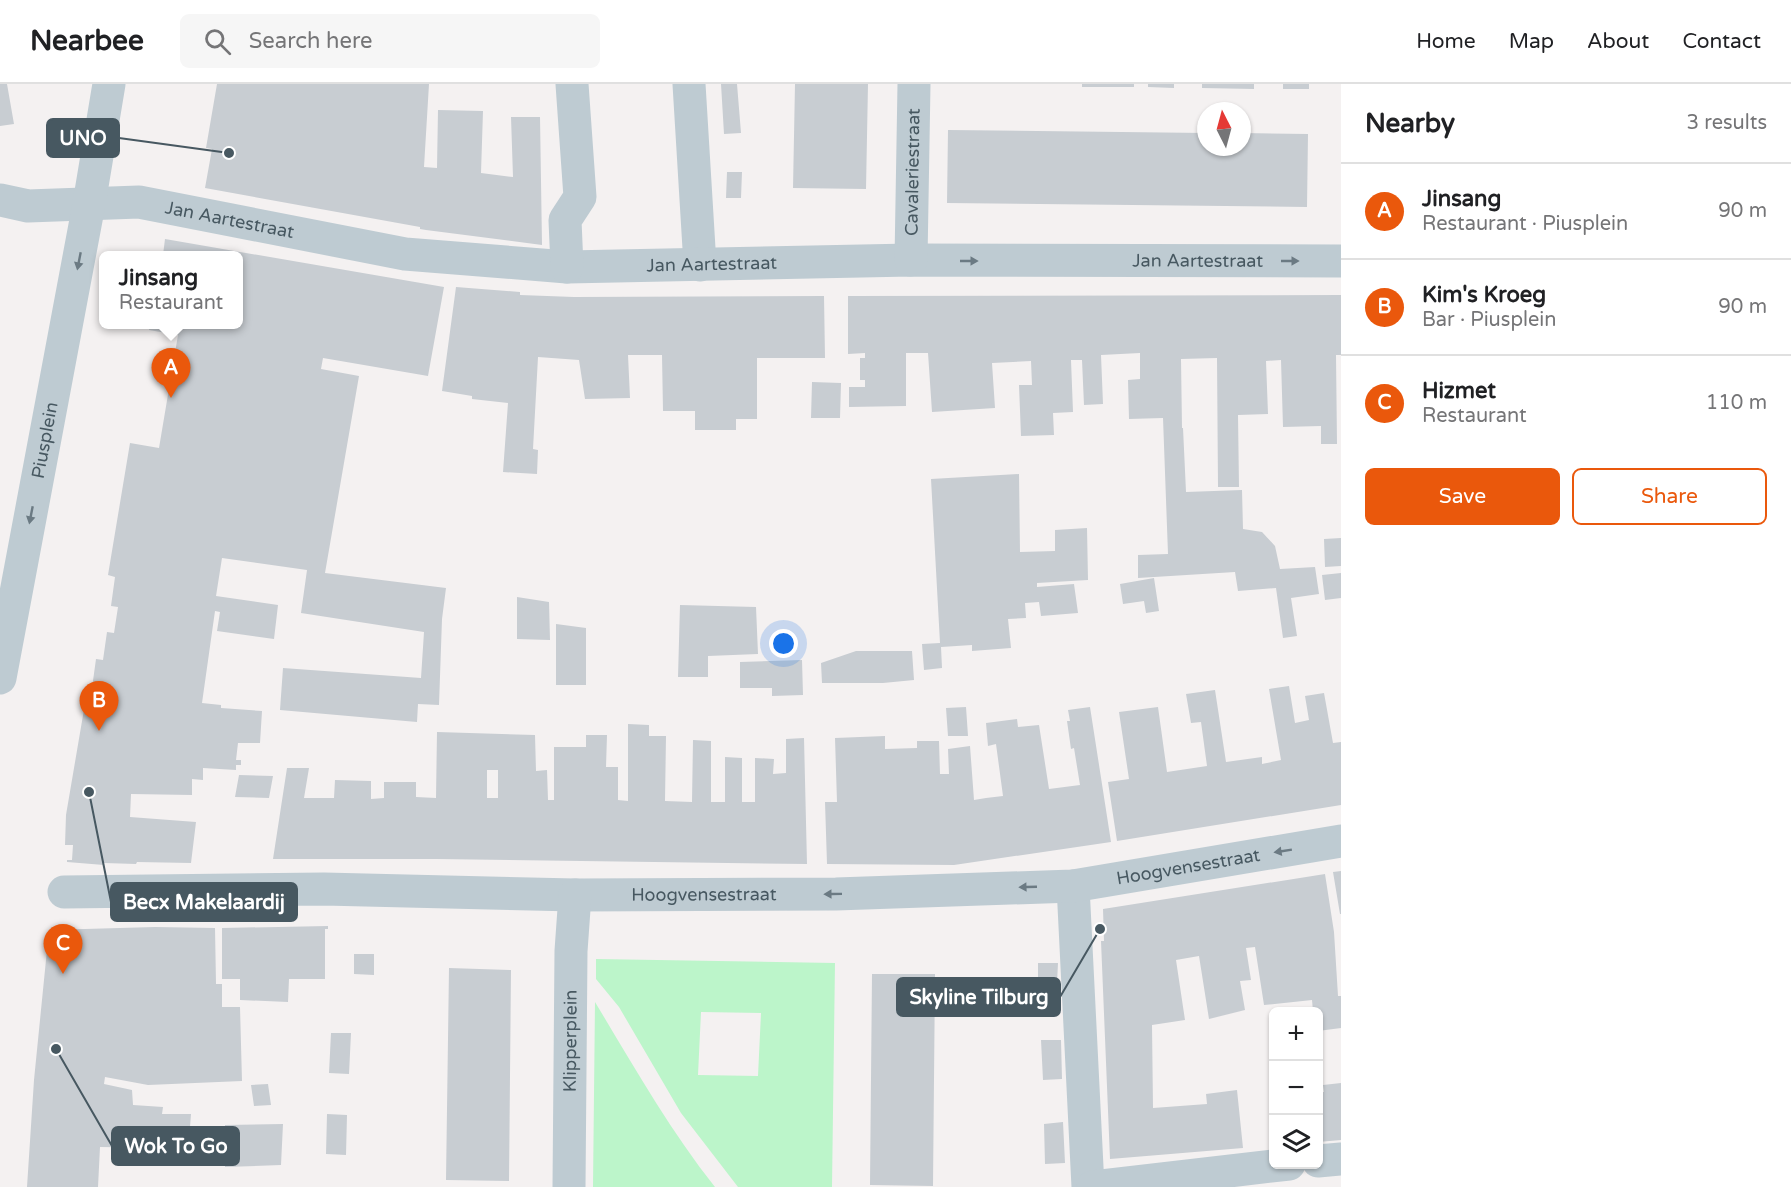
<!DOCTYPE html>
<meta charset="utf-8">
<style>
:root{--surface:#fff;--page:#f6f6f6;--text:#202124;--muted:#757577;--line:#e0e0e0;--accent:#ea580c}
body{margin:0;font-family:"Varela Round",sans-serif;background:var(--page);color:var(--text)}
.controls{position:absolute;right:18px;bottom:18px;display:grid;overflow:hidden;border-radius:9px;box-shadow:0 2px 4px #0004}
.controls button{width:54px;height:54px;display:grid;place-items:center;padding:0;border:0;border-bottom:2px solid var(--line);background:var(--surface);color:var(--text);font:30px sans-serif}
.compass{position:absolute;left:1197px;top:18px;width:54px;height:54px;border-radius:50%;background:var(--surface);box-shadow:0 2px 4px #0004;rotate:354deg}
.you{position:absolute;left:784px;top:560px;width:21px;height:21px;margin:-15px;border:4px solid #fff;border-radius:50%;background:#1a73e8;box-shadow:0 0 0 9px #1a73e833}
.badge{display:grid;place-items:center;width:39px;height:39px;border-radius:50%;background:var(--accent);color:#fff;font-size:20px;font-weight:700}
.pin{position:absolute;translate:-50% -50px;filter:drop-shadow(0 2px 3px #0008)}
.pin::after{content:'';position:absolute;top:32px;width:21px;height:18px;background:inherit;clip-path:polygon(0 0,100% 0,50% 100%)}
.popup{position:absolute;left:99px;top:167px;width:144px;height:78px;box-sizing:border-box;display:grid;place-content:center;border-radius:9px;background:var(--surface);filter:drop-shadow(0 2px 4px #0005);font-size:20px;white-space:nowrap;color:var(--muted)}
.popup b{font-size:22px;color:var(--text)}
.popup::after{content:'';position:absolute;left:50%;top:100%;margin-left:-12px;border:12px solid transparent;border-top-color:var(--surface)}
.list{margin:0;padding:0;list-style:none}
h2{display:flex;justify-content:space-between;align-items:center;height:78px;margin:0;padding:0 24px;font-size:26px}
h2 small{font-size:20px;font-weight:400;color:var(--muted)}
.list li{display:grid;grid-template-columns:39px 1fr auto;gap:18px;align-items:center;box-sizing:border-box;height:96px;padding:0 24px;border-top:2px solid var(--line)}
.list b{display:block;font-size:22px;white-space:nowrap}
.list p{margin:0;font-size:20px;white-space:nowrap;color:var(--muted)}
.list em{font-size:20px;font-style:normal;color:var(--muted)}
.actions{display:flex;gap:12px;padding:18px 24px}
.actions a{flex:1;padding:14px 0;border:2px solid var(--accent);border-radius:9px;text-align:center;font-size:21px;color:var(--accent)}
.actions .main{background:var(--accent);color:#fff}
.icon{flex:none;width:33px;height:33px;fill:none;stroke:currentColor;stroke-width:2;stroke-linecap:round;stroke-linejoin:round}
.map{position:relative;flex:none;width:1341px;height:1103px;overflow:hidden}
header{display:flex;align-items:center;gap:36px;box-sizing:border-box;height:84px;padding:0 30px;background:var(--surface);border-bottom:2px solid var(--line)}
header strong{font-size:28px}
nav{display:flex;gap:33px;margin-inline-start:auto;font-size:21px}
.search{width:420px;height:54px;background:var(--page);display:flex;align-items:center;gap:15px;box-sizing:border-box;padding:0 21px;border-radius:9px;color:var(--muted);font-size:22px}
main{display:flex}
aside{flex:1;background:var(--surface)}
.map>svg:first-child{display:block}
.green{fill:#bcf5ca;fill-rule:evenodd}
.building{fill:#c8cdd2;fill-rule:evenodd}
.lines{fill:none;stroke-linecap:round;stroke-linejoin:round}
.minor{stroke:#becbd2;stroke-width:33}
.oneway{fill:#6b7a83}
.labels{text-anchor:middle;stroke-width:4.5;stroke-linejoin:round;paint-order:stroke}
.street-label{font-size:18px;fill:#475861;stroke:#fff}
.leader{fill:none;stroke:#475861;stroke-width:2}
.callout-dot{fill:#475861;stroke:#fff;stroke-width:2}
.callout{fill:#475861;stroke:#475861;stroke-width:2}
.callout-label{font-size:20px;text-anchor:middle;font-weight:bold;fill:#fff}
</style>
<header>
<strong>Nearbee</strong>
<div class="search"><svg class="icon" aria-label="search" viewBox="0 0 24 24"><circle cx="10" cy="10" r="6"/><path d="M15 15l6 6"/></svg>Search here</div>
<nav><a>Home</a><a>Map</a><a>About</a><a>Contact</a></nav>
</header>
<main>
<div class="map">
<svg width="1341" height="1103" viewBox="0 0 1341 1103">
<rect width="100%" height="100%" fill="#f4f1f1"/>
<path class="green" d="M 596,875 L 835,879 L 832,1103 L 738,1103 L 681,1029 L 619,923 L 596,895 ZM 701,928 L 761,929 L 758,992 L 698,991 Z
M 595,918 C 633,981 669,1045 715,1103 L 593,1103 Z"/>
<path class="building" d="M 0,0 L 7,0 L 14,40 L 0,42 Z
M 217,0 L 429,0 L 424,83 L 437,84 L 438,26 L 483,27 L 481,89 L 513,93 L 511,33 L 540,33 L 542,161 L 426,146 L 420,145 L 420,143 L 205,104 L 212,65 L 206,64 Z
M 721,0 L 737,0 L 741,49 L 724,50 Z
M 795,0 L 868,0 L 866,105 L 793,104 Z
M 1082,0 L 1134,0 L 1134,3 L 1082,3 Z
M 1148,0 L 1174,0 L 1174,4 L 1148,3 Z
M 1202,0 L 1254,0 L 1254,5 L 1202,4 Z
M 1283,0 L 1309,0 L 1309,5 L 1283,5 Z
M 948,46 L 1206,49 L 1206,63 L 1242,63 L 1242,49 L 1308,50 L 1307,123 L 947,119 Z
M 727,88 L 742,88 L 741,114 L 726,114 Z
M 165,155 L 444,203 L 428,292 L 323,274 L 321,285 L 359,292 L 325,489 L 446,504 L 442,535 L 439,621 L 418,620 L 417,638 L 280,626 L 283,584 L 421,594 L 424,548 L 301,529 L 307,486 L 222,474 L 216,512 L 278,521 L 274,555 L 217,547 L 220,528 L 215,527 L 202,619 L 221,621 L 221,624 L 262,627 L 260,659 L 238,659 L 236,676 L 241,676 L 241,681 L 236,681 L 236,686 L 203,684 L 203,696 L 192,695 L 192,711 L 131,710 L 130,733 L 196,738 L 191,779 L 137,778 L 136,780 L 104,779 L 104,781 L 67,778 L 67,776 L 72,776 L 73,761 L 65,761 L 66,731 L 88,602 L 92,604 L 96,575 L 103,576 L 107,548 L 114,549 L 118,523 L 111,522 L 115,493 L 108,491 L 130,359 L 159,364 L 178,251 L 149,246 L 150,240 L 238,240 L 238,171 L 163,171 Z
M 456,203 L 520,208 L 520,211 L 574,213 L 824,212 L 825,274 L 757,274 L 757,335 L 736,335 L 736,346 L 695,346 L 695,327 L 663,327 L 662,271 L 628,271 L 630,314 L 585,315 L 579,276 L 538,273 L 533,365 L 538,366 L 537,390 L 503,388 L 508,319 L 472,315 L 472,312 L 442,307 Z
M 1341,211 L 1341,271 L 1336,271 L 1337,360 L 1321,360 L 1321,342 L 1283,343 L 1281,276 L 1266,277 L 1268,330 L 1238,331 L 1239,403 L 1218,403 L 1217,274 L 1181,275 L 1182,344 L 1183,344 L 1186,408 L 1242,406 L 1243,445 L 1262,448 L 1275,462 L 1280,485 L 1315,483 L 1319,510 L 1291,514 L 1297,552 L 1283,554 L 1276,504 L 1238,507 L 1235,488 L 1138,494 L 1138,471 L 1168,470 L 1163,334 L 1129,335 L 1128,296 L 1140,295 L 1140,269 L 1101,271 L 1103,320 L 1084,321 L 1082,276 L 1071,276 L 1073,328 L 1053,329 L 1054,351 L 1021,352 L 1019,301 L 1032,301 L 1031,277 L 992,279 L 995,324 L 932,328 L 928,269 L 906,269 L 906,322 L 849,323 L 849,303 L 865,303 L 865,296 L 860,296 L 860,274 L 865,274 L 865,269 L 848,270 L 848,212 Z
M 812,298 L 841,299 L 840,334 L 811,334 Z
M 1019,390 L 1020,468 L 1055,467 L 1055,446 L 1087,444 L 1088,496 L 1037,499 L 1037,503 L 1074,500 L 1078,529 L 1041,532 L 1039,518 L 1025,519 L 1026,534 L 1008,535 L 1011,564 L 972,567 L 972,561 L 941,563 L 942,584 L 924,586 L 922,560 L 940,559 L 931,395 Z
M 1341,454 L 1341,482 L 1325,483 L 1324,455 Z
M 1341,489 L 1341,514 L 1325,516 L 1322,491 Z
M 1154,494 L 1159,527 L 1146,529 L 1144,517 L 1123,520 L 1120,500 Z
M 517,513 L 549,518 L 550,556 L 517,555 Z
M 680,521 L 756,523 L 758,570 L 708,572 L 708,593 L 678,593 Z
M 556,540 L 586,544 L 586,601 L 556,601 Z
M 856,567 L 912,567 L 914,596 L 883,599 L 822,599 L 821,579 Z
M 802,576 L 803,611 L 772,612 L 772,604 L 740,604 L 740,578 Z
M 1289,602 L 1295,639 L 1309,636 L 1305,612 L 1324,609 L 1333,659 L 1341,658 L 1341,721 L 1117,757 L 1108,698 L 1129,695 L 1119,628 L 1158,623 L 1167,688 L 1207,682 L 1201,638 L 1191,639 L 1186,610 L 1215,606 L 1226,678 L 1262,673 L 1262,680 L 1281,676 L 1269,605 Z
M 966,623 L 968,652 L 948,652 L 946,624 Z
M 1090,623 L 1111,758 L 954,781 L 827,780 L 825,718 L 837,718 L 835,654 L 885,652 L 885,665 L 917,664 L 917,657 L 939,657 L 940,690 L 949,690 L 948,665 L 970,662 L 974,716 L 986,714 L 1003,712 L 996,660 L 988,662 L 986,639 L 1017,635 L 1018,643 L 1039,641 L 1049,705 L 1080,701 L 1074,664 L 1071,665 L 1067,637 L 1070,637 L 1068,626 Z
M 628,640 L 649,641 L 649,652 L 666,652 L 665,717 L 692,718 L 693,656 L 711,657 L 711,718 L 725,718 L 725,673 L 742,674 L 742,718 L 755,718 L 755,674 L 774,675 L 773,690 L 786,689 L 786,655 L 804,654 L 807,780 L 437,775 L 273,775 L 287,684 L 309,684 L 304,714 L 334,714 L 335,696 L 371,697 L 371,715 L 384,714 L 384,698 L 416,698 L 416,713 L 436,714 L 437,648 L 535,651 L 536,687 L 547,686 L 548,716 L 554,716 L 554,663 L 586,663 L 586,651 L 607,651 L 606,683 L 618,683 L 618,716 L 628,717 ZM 487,686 L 498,686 L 498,714 L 487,714 Z
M 239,691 L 273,692 L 269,714 L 235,713 Z
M 1341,787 L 1341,830 L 1340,830 L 1333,788 Z
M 1325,790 L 1334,848 L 1338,912 L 1341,912 L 1341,944 L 1318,947 L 1318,927 L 1313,927 L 1312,916 L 1264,921 L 1255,863 L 1246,864 L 1251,896 L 1240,897 L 1245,926 L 1209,935 L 1199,872 L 1176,876 L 1185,936 L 1152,941 L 1153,1024 L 1207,1020 L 1206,1010 L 1237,1006 L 1243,1064 L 1110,1075 L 1101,857 L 1104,857 L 1103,825 Z
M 328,842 L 328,845 L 325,845 L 325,895 L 289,895 L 288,918 L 240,916 L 240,895 L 222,895 L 222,844 Z
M 155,843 L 215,844 L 216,900 L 222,900 L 222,923 L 240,923 L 242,997 L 148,1001 L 105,993 L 104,1000 L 132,1006 L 133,1021 L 163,1023 L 162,1030 L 191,1030 L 190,1043 L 165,1043 L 164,1064 L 100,1063 L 98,1103 L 27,1103 L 34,996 L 49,846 Z
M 354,870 L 374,870 L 374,891 L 354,890 Z
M 1038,879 L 1058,879 L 1057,899 L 1038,899 Z
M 449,884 L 511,886 L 509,1097 L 446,1096 Z
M 872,890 L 935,890 L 933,1102 L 870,1101 Z
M 331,949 L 351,949 L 349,990 L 329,989 Z
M 1041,956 L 1061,956 L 1062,995 L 1043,996 Z
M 1341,999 L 1341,1056 L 1318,1058 L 1318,1008 L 1324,1008 L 1323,1001 Z
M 268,1000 L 271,1021 L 254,1022 L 251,1001 Z
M 327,1030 L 347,1031 L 346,1071 L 326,1070 Z
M 1063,1038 L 1065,1079 L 1045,1080 L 1044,1040 Z
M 283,1040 L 281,1081 L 225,1083 L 225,1041 Z"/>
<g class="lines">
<g class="minor">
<path d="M 689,0 L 700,181"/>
<path id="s1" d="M 0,116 L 28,122 L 139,118 L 405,170 L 567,183 L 911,176 L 1341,177"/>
<path id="s2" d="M 911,176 L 914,0"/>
<path d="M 567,183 L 565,136 L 580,113 L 572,0"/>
<path id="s3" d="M 0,594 L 89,120 L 109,0"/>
<path d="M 1073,802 L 1088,1103"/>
<path id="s4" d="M 64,808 L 324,805 L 575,811 L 836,810 L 1073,802 L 1341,757"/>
<path d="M 1318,1077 L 1341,1075"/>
<path id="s5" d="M 569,1103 L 571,867 L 575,811"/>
<path d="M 1093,1103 L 1289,1080"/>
</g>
</g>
<defs><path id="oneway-solid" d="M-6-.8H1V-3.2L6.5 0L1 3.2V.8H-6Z" transform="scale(1.5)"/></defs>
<g class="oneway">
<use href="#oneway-solid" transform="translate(79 177) rotate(101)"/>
<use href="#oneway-solid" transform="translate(969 177)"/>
<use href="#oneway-solid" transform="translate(1290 177)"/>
<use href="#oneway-solid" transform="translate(31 431) rotate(101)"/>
<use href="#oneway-solid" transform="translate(1283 767) rotate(171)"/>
<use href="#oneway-solid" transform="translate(1028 803) rotate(178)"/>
<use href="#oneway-solid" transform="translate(833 810) rotate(179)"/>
</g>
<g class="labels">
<g class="street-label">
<text dy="6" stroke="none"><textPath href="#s2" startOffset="88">Cavaleriestraat</textPath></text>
<text dy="6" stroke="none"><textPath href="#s1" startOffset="232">Jan Aartestraat</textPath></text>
<text dy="6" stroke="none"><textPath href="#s1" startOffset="1204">Jan Aartestraat</textPath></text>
<text dy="6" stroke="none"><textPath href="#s1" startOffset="718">Jan Aartestraat</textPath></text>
<text dy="6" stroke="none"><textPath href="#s3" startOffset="242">Piusplein</textPath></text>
<text dy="6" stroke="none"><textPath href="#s4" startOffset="1126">Hoogvensestraat</textPath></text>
<text dy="6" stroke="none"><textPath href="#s4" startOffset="640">Hoogvensestraat</textPath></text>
<text dy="6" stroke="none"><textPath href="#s5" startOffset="146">Klipperplein</textPath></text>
</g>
</g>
<path class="leader" d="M229 69L119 54M89 708L111 818M1100 845L1060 913M56 965L112 1062"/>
<g class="callout-dot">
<circle cx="229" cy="69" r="6"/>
<circle cx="89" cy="708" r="6"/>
<circle cx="1100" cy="845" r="6"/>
<circle cx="56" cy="965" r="6"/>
</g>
<g class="callout">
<rect x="47" y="35" width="72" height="38" rx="6"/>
<rect x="111" y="799" width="186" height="38" rx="6"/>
<rect x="897" y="894" width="163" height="38" rx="6"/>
<rect x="112" y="1043" width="127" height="38" rx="6"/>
</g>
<g class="callout-label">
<text x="83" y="61">UNO</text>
<text x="204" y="825">Becx Makelaardij</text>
<text x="979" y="920">Skyline Tilburg</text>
<text x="176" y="1069">Wok To Go</text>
</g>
</svg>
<div class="controls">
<button>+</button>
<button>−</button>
<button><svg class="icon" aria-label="layers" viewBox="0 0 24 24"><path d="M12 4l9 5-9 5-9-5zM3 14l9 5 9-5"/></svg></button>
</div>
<svg class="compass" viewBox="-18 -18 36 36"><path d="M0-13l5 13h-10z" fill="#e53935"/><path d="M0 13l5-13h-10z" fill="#757577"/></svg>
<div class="you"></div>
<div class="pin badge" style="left:171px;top:314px">A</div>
<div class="popup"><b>Jinsang</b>Restaurant</div>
<div class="pin badge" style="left:99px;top:647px">B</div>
<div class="pin badge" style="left:63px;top:890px">C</div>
</div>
<aside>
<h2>Nearby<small>3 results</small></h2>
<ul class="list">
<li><span class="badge">A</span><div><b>Jinsang</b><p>Restaurant · Piusplein</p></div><em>90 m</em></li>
<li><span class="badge">B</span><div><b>Kim's Kroeg</b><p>Bar · Piusplein</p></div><em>90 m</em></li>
<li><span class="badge">C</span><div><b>Hizmet</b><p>Restaurant</p></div><em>110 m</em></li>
</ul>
<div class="actions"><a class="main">Save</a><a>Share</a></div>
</aside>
</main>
